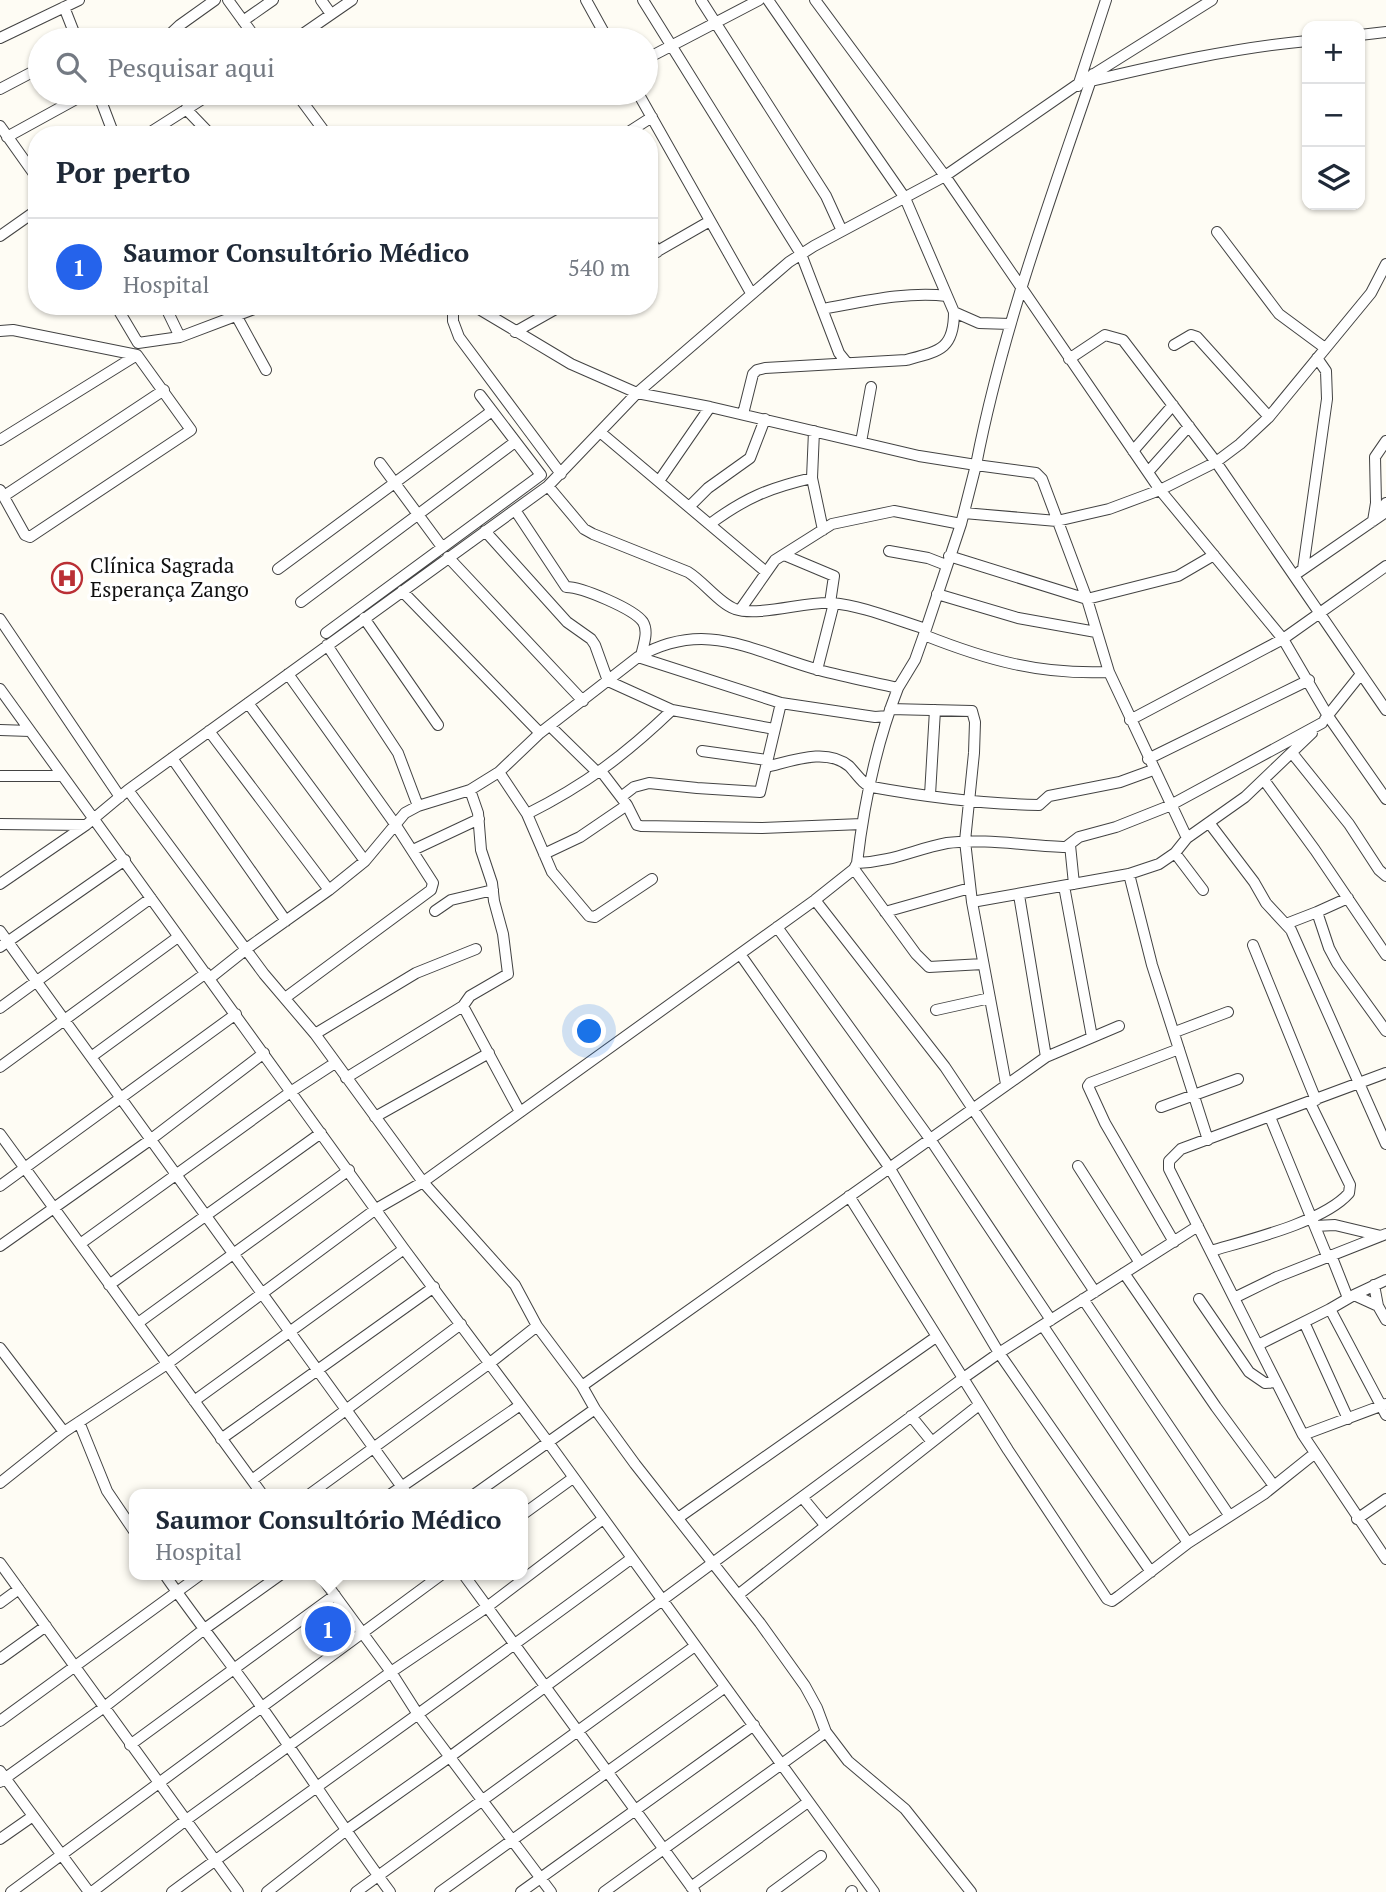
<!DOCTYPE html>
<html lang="pt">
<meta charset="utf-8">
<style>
:root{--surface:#fff;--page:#f6f6f7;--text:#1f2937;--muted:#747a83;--line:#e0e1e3;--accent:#2563eb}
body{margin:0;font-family:"PT Serif",serif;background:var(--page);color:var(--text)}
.controls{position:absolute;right:21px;top:21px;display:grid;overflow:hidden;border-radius:14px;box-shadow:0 2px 5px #0004}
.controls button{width:63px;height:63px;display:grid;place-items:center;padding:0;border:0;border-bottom:2px solid var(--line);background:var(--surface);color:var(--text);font:35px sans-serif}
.you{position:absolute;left:590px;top:1032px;width:24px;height:24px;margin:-18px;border:5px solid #fff;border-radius:50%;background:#1a73e8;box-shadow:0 0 0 10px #1a73e833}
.badge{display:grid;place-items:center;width:46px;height:46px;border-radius:50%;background:var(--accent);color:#fff;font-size:23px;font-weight:700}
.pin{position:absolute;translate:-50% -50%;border:4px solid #fff;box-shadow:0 2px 7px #0006}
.popup{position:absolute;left:129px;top:1489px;width:399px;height:91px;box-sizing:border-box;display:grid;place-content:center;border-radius:14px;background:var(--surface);filter:drop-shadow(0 2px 5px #0005);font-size:23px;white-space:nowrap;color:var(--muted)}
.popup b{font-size:26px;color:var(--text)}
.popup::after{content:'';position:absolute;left:50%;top:100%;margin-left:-14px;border:14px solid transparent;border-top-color:var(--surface)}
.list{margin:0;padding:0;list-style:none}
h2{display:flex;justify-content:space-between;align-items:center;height:91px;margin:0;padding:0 28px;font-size:30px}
h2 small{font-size:23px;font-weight:400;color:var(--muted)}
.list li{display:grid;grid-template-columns:46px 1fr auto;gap:21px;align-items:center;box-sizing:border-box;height:98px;padding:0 28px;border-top:2px solid var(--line)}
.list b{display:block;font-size:26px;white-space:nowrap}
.list p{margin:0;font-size:23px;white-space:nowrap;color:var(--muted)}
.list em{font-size:23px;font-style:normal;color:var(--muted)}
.icon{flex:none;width:38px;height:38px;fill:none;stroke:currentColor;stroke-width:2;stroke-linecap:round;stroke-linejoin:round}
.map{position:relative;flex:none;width:1386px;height:1892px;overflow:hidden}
.search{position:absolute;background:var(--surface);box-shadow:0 2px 5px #0004;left:28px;top:28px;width:630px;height:77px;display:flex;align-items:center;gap:18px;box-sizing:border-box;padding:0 24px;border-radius:38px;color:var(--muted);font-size:26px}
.panel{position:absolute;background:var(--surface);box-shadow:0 2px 5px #0004;left:28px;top:126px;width:630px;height:189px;border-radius:28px}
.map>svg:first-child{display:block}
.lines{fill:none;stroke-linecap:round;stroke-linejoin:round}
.minor-casing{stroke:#434343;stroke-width:12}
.minor{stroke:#fff;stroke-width:10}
.labels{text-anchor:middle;stroke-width:7;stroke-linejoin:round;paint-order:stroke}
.poi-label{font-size:21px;fill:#101010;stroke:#fff;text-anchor:start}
</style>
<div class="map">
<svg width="1386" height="1892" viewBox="0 0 1386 1892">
<rect width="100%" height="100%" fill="#fefcf4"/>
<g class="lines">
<g class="minor-casing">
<path id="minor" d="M 228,0 L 257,40
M 321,0 L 331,14
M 586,0 L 608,40
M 643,0 L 801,254 L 839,353 L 847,363
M 701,0 L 826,196 L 842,231
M 815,0 L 945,176 L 1160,490 L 1283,639 L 1328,716 L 1386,799
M 64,7 L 77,40
M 243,21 L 273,0
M 1360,35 L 1386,32
M 0,38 L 79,0
M 164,40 L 180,25 L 215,0
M 294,40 L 352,0
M 646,59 L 759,0
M 1093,74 C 1049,203 1002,331 976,465 L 1036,473 L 1042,479 L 1087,599 L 1109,672 L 1187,838
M 1091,81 C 1163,64 1233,48 1307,41
M 1078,86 L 1106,0
M 0,89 L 40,68
M 98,93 L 114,135
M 296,93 L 327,135
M 638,93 L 751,293
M 186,109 L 211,135
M 0,126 L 37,178
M 146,135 L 212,93
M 624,135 L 652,117
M 7,137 L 87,93
M 1217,232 L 1279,314 L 1325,348
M 0,236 L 37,210
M 649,237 L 657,252
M 649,256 L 710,221
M 116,306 L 138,343 L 180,337
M 165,306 L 180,337 L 262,306
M 231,306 L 266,370
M 453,306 L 453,321 L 459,337 L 561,474
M 822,309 C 862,302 906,291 947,296
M 954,312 L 979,323 L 1010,324
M 0,331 L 13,330 L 137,355 L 191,430 L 30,537 L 25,535 L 0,490
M 515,332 L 561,306
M 1174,345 L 1191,335 L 1197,337 L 1269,417
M 1069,359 L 1105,335 L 1123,340 L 1216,462 L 1386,710
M 743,414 L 753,374 L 757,370 L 765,368 L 906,360 C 940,351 954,349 954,312 L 905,198 L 768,0
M 814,431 L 812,478 L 823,530
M 600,432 L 766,572
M 0,440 L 137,355
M 1386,441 L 1375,457 L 1376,503 L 1373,521 L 1386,503
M 861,442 L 871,387
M 1133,451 L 1173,405
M 380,463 L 442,547
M 1148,472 L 1189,426
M 659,481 L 710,407
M 548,486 L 584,529 L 593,534 L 688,572 C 704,582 719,603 735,609 C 759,617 806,601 832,603 C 864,606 896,620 926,629
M 4,496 L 164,390
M 689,507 L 708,488 L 750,458 L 765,419
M 515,510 L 566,587 C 582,587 634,609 643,622 C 649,632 643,646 641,656
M 964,513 L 1057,521 L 1109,509 L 1160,490 L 1216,462 L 1240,444 L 1269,417 L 1371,293 L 1386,264
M 710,524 C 745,498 769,488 812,478
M 485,531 L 567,622 L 591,639 L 595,645 L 608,681 L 672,710 L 774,729
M 889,551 L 928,558 L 946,565
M 784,555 L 834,576 L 830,603
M 949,556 L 1087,599 L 1178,576 L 1214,555
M 448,557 L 583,701
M 278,569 L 492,411
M 1303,569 L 1327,399 L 1326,371 L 1317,358
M 1299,572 L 1386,512
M 402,591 L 540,733
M 937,594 L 1018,618 L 1096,632
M 301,602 L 515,442
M 740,610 L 775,560 L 832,524 L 894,511 L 961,524
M 364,618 L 438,725
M 0,619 L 120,797
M 326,633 L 541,475 L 480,395
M 924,635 C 987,660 1040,675 1109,672
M 327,645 L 398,753 L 418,806
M 638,657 L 781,703 L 875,717 L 888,716
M 817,670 L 834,603
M 0,689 L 404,1249 L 548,1442 L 874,1892
M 248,703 L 365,861
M 890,709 L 972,711 L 975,722 L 974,753 L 965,841 L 972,902 L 1006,1084
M 1325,719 L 1361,674
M 1130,720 L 1283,639 L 1386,566
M 550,726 L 598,773
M 0,730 L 30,731
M 209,731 L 329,890
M 702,751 L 767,760
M 1292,753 L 1349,824 L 1379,870 L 1386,876
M 172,758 L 286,921
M 1148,759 L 1309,680
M 766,767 C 792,761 826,747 849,766 C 856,773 863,785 872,787 C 927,797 984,804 1039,805 L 1049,796 L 1120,782 L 1153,770
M 601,771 L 627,805 L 637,825 L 641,826 L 762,828 L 862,824
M 499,772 L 527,814 L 552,872 L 589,916 L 595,917 L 652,879
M 0,776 L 62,776
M 1264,780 L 1315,850 L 1386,955
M 128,790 L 264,974 L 315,1034 L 423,1182 L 515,1285 L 537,1326 L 582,1386 L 595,1409 L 635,1464 L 760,1623 L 805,1686 L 817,1708 L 826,1732 L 848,1761 L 905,1809 L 971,1892
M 930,795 L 935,710
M 621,797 L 634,787 L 649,783 L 697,788 L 760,792 L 781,703
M 527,814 C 585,785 625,755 672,710
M 0,824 L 85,825
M 1210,824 L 1254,882 L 1266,903 L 1291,930 L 1386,1144
M 1070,845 L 1074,884
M 413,850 L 479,819
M 1175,853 L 1203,890
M 544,854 L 580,837 L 627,805
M 857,863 C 864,803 876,744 898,688
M 854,869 L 916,954 L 929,967 L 983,964
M 1129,874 L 1152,965 L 1208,1140
M 0,884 L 86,825 L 128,790 L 548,486 L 637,393 L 789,262 L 814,246 L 945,176 L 1078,84 L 1212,0
M 1064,886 L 1092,1037
M 1019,895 L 1046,1057
M 1348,898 L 1317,912 L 1329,948 L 1337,963 L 1386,1031
M 815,900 L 945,1067 L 1095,1292
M 972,902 L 1129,874 L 1159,864 L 1175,853 L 1187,838 L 1245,797 L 1312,733
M 435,911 L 451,900 L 493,890
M 885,912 L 970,888
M 1286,924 L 1317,912
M 777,927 L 930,1139 L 1051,1320
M 0,931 L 407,1494
M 1253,945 L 1316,1100
M 0,947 L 125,860
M 740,954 L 889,1167 L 999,1353 L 1151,1572
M 210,978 L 249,947 L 329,890 L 365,861 L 405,813 L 418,806 L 470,790 L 499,772 L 540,733 L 638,657 C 706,618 753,652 819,670 C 845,677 872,682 898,688 L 915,660 L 926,629 L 961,524 L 976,465 L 919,456 L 710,407 L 637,393 L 571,364 L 474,306
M 285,998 L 431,890 L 433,883 L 395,824 L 288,674
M 463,1006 L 520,1112
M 0,1008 L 151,898
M 936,1010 L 990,998
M 1175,1032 L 1228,1012
M 315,1034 L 416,973 L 476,949
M 91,1057 L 206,973
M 0,1067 L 178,937
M 1386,1073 L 1181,1149 L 1169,1161 L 1169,1169 L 1303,1435 L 1386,1559
M 346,1078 L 463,1006 L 470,996 L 508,974 L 503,934 L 494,901 L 492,883 L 481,850 L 478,813 L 470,790
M 1161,1107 L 1238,1079
M 375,1117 L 489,1053
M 1270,1117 L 1327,1256
M 0,1134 L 262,1494
M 1078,1166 L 1140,1263
M 0,1186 L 236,1014
M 849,1196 L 1008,1450 L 1107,1599 L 1112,1601 L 1119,1596 L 1188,1543 L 1264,1494 L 1314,1454
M 1315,1226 L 1335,1225 L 1381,1236
M 1174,1242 L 1105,1123 L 1088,1086 L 1090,1083 L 1179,1049
M 80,1244 L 292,1091 L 335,1063
M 0,1246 L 150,1140 L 264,1053
M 1211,1251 C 1248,1240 1324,1222 1349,1193 L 1350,1185 L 1310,1103
M 1331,1255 L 1348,1298
M 1124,1273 L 1216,1407 L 1274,1486
M 109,1285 L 321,1133
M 1374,1285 L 1378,1306 L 1386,1320
M 1354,1295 L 1386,1280
M 1234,1298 L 1277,1277 L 1386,1234
M 1083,1299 L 1229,1515
M 1199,1299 L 1249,1372 L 1265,1383 L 1276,1382
M 1378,1306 L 1354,1295 L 1330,1309 L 1386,1415
M 1304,1322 L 1348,1419
M 138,1323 L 349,1170
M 1043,1326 L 1188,1543
M 1258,1345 L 1330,1309
M 0,1348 L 64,1432
M 582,1386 L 1046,1057 L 1119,1026
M 194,1401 L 404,1249
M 911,1416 L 932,1442
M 79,1422 L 107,1491 L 134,1531
M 1303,1435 L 1386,1404
M 221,1439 L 434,1287
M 252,1480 L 461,1324
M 0,1483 L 64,1432 L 167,1364 L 376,1209 L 423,1182 L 815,900 L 854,869 L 857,863 C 892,862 915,849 947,843 C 980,838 1031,846 1066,847 L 1079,837 L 1116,827 L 1169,806 L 1322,723
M 310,1494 L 490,1363 L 537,1326
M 391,1494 L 519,1406
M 475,1494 L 595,1409
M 802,1497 L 825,1525
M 522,1515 L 573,1478
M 678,1518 L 936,1337
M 1357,1519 L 1386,1499
M 0,1563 L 238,1892
M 165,1575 C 187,1607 211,1638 234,1669 C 289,1742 336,1819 390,1892
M 320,1575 L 391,1672 L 419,1716 L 551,1892
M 464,1575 L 695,1892
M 738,1595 L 979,1405
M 0,1603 L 19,1589
M 0,1659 L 46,1626
M 0,1721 L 200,1575
M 130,1745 L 335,1595
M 0,1771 L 89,1892
M 0,1782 L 103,1708 L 203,1630 L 280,1575
M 0,1839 L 33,1816
M 691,1887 L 808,1802
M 11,1892 L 441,1575
M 92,1892 L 186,1820 L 391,1672 L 487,1607 L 603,1519
M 172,1892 C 325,1780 480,1671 632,1558
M 267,1892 L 345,1831 L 451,1756 L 962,1379 L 999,1353 L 1198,1226
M 356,1892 L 695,1646
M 440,1892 L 724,1688
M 521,1892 L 754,1725
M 604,1892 L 826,1732
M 772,1892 L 821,1856
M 851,1892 L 852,1891"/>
</g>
<use href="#minor" class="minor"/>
</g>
<defs>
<g id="hospital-ring" transform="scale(1.575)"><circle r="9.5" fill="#fff" stroke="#ba2f35" stroke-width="1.5"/><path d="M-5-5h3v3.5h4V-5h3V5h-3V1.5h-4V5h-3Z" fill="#ba2f35"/></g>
</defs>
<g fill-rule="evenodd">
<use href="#hospital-ring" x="67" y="578"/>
</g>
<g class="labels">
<g class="poi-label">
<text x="90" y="573">Clínica Sagrada<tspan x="90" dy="24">Esperança Zango</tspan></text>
</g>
</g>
</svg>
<div class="controls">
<button>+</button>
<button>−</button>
<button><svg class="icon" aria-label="layers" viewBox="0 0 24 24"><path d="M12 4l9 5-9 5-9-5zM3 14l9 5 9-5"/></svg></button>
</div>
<div class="you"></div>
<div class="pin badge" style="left:328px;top:1629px">1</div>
<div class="popup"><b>Saumor Consultório Médico</b>Hospital</div>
<div class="search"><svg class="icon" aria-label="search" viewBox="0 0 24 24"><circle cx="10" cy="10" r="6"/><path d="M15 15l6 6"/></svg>Pesquisar aqui</div>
<section class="panel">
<h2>Por perto<small></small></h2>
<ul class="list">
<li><span class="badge">1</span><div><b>Saumor Consultório Médico</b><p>Hospital</p></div><em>540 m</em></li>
</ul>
</section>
</div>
